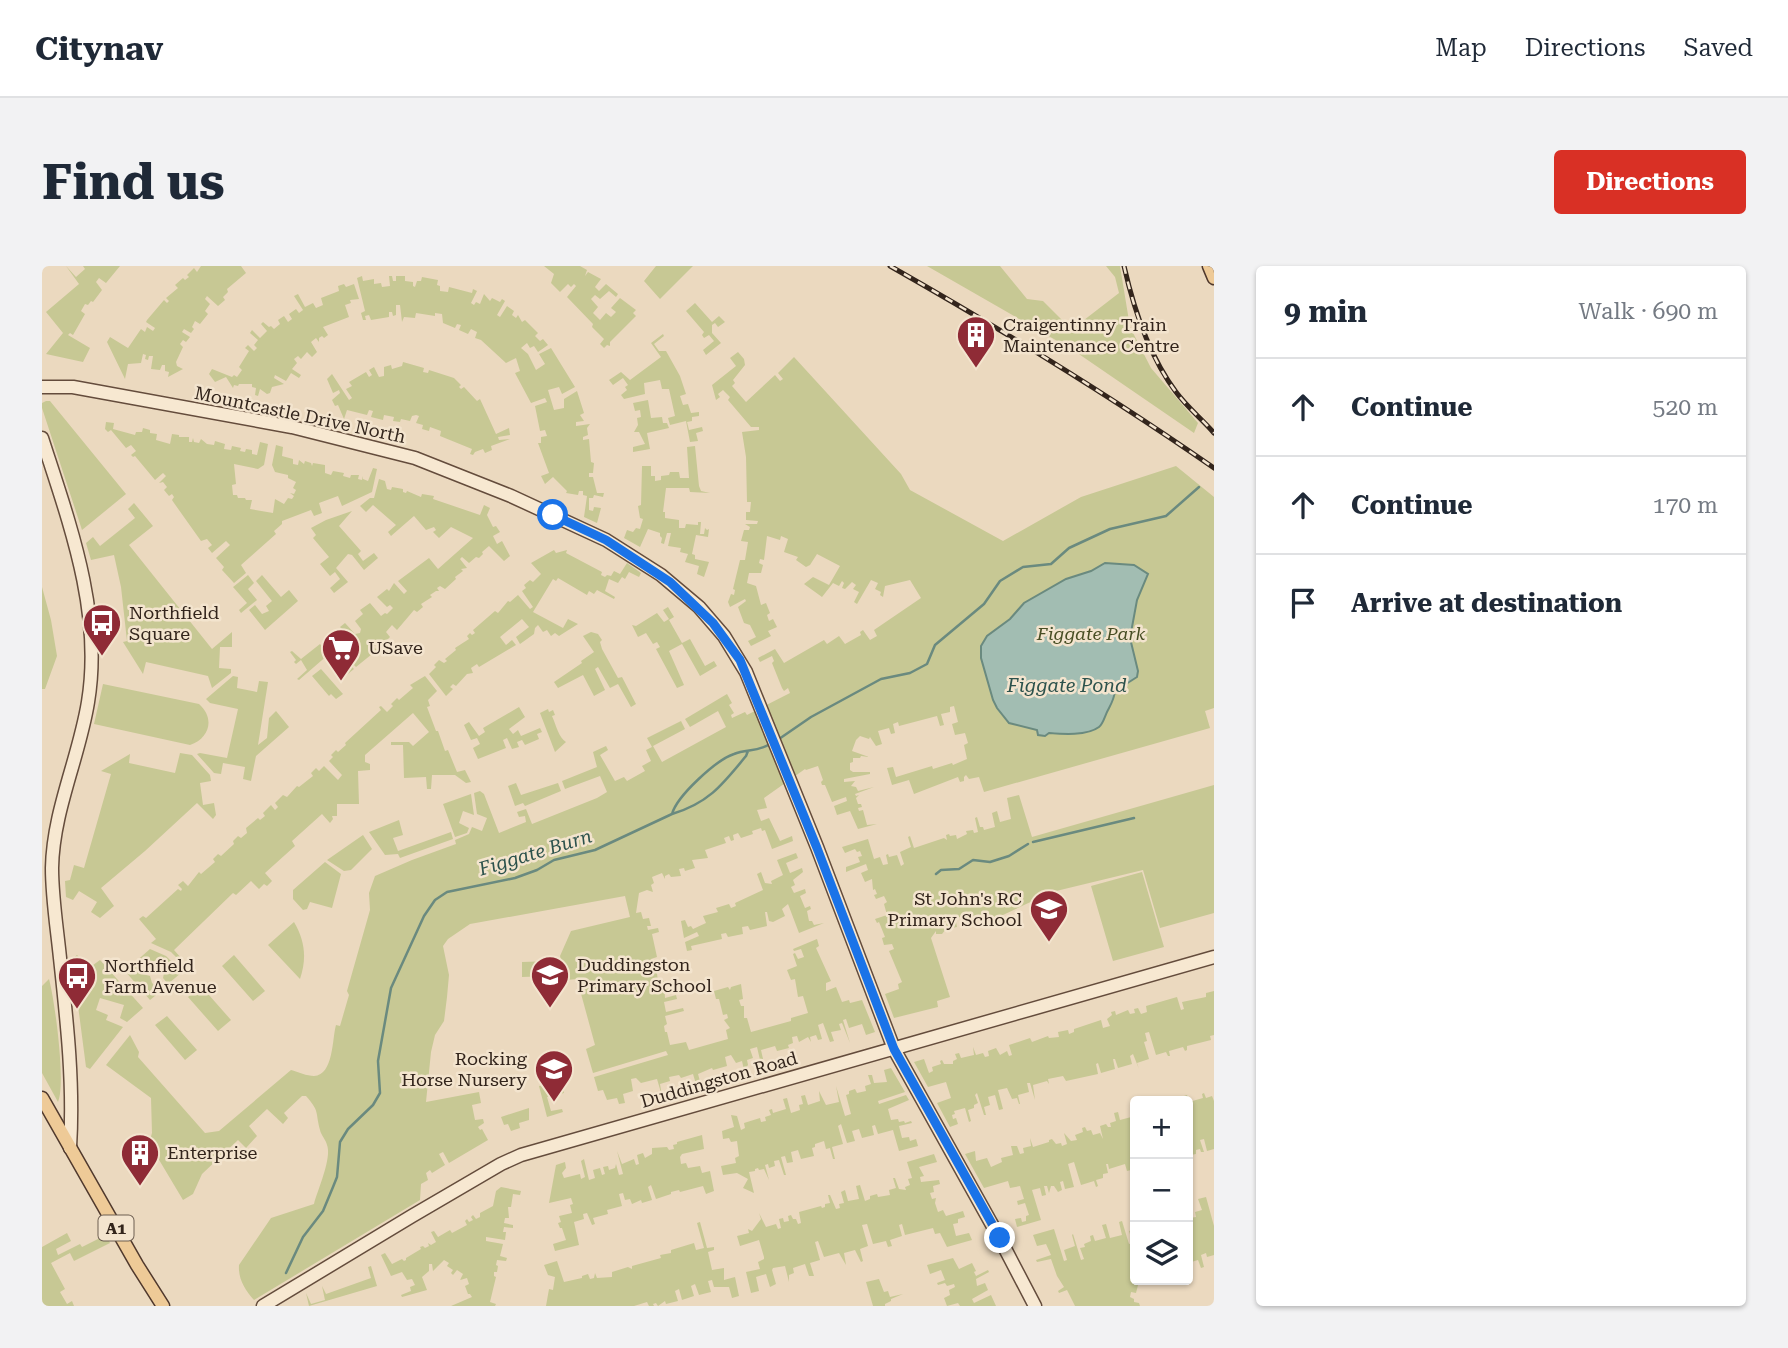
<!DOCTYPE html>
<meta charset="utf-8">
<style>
:root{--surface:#fff;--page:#f2f2f3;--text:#1f2937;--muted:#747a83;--line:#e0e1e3;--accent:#d93025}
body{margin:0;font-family:"Roboto Serif",serif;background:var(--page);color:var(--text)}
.controls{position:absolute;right:21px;bottom:21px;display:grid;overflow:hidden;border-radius:7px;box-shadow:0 2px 5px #0004}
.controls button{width:63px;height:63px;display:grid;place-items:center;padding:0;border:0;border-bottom:2px solid var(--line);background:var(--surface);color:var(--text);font:35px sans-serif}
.stop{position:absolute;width:21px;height:21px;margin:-16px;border:5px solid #1a73e8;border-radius:50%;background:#fff}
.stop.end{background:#1a73e8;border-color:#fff;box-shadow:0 2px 7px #0008}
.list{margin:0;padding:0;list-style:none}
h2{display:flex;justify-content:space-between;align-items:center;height:91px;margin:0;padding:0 28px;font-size:30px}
h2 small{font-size:23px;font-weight:400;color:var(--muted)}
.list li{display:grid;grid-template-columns:46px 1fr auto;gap:21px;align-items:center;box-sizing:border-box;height:98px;padding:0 28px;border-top:2px solid var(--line)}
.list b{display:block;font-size:26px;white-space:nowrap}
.list em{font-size:23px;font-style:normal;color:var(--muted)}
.icon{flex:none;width:38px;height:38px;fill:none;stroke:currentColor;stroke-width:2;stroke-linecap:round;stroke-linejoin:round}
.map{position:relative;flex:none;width:1172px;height:1040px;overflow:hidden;border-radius:7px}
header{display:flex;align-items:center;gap:42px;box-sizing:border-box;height:98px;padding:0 35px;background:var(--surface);border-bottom:2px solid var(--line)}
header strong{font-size:33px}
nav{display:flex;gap:38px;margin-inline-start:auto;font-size:24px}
.intro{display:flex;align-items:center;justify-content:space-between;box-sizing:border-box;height:168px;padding:0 42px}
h1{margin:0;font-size:49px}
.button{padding:18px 32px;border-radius:7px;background:var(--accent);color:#fff;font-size:24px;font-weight:700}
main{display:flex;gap:42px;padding:0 42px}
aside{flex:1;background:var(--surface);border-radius:7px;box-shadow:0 2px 5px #0004}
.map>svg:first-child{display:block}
.green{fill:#c7c894}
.water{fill:#a2bdb2;stroke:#6a8a7f;stroke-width:2}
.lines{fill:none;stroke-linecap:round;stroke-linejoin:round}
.stream{stroke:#6a8a7f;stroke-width:2.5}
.secondary-casing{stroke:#644c3c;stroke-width:15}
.primary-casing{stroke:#50392d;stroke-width:15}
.secondary{stroke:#f7e8d1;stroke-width:12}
.primary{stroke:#eeca97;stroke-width:12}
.rail-casing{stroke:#33251c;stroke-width:5}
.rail{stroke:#f3e4ce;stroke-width:2.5;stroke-dasharray:8;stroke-linecap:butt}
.route{stroke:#1a73e8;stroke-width:9}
.labels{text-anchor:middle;stroke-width:5;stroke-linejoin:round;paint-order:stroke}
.shield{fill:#f3e4ce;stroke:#6d5e51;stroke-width:2}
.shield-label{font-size:16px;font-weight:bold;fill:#33251c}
.poi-label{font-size:18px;fill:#33251c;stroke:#f3e4ce;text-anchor:start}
.street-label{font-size:18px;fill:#33251c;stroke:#f3e4ce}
.park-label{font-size:18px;font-style:italic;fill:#484e24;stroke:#f3e4ce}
.water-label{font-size:19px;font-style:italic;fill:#2c524c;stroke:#f3e4ce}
</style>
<header>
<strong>Citynav</strong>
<nav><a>Map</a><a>Directions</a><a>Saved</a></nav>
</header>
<div class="intro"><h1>Find us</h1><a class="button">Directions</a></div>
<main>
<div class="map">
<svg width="1172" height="1040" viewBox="0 0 1172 1040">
<rect width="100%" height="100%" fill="#ebd9bf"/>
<path class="green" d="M 24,0 L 34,11 L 43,3 L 41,0 L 78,0 L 64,17 L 57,12 L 54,16 L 60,24 L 51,36 L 49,35 L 46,39 L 43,38 L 39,45 L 43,48 L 31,69 L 28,67 L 26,69 L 48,82 L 41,96 L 4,88 L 21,67 L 4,46 L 37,18 Z
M 159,0 L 199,0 L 204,7 L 185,23 L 186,26 L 181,31 L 183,34 L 176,40 L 165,30 L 163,33 L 168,38 L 163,45 L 166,48 L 158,58 L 153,55 L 150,61 L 152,63 L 149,67 L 142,63 L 140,66 L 148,71 L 144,76 L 141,74 L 138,78 L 141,81 L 134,96 L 135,100 L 141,103 L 126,111 L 127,106 L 123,105 L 123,99 L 120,99 L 118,104 L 109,103 L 111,90 L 107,90 L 106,94 L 103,93 L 104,89 L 101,88 L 99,97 L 86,98 L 83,113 L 65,76 L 68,71 L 86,82 L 99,63 L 103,66 L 105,61 L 111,65 L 113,62 L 104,56 L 105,54 L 122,34 L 125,37 L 127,35 L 124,32 L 136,22 L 133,19 L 141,12 L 143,14 L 147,11 L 145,9 L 152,2 L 155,6 Z
M 502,0 L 538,0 L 545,4 L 543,10 L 546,6 L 559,13 L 553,21 L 557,25 L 564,18 L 576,28 L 574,31 L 567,25 L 558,33 L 553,29 L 549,33 L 556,41 L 551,47 L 558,54 L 564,47 L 569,51 L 574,46 L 569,42 L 578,32 L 594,44 L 591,47 L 594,50 L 568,76 L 568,80 L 565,79 L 562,82 L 558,78 L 562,73 L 550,61 L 551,58 L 525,31 L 534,20 L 532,18 L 529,21 L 526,18 L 518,26 L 509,17 L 512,8 Z
M 614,0 L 651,0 L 618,33 L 602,15 Z
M 885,0 L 958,0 L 985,33 L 1001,35 L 1025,59 L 1033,61 L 1077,27 L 1073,11 L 1064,0 L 1078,0 L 1088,61 L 1109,102 L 1156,157 L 1152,167 L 1031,84 Z
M 320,10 L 321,15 L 332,13 L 332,18 L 339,17 L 340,21 L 348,20 L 347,10 L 350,10 L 351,15 L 354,15 L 354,10 L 363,10 L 363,15 L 371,16 L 371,20 L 373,21 L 375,15 L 379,15 L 380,11 L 396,14 L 395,19 L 398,20 L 398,25 L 406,26 L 407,21 L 430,27 L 431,23 L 435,25 L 429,37 L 432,39 L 434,36 L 438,38 L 442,28 L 448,35 L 450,32 L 458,36 L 460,33 L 463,35 L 455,49 L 458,51 L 465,40 L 472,45 L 470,49 L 474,52 L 476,49 L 480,56 L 483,54 L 496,67 L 493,70 L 498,75 L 501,73 L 506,79 L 496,86 L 492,80 L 488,82 L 485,77 L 479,82 L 486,88 L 494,104 L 503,98 L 497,88 L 509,82 L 533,121 L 520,128 L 517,121 L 506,124 L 512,144 L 522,142 L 522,133 L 535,125 L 542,147 L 538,149 L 542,155 L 534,156 L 534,160 L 548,158 L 545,162 L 546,169 L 541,171 L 541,174 L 547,173 L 549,196 L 552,197 L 551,207 L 547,207 L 547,211 L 551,211 L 555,227 L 562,227 L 561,231 L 552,229 L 551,232 L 547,232 L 547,244 L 551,245 L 552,241 L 559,242 L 555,257 L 542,251 L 545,230 L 541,229 L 541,225 L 537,225 L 536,229 L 524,227 L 525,225 L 511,211 L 503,218 L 499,210 L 507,207 L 496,177 L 499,177 L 499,171 L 505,170 L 503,164 L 498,165 L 493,140 L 505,136 L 503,132 L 489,137 L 473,107 L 478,105 L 474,92 L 464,97 L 439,74 L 433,72 L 435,66 L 429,63 L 426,68 L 417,64 L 419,59 L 415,58 L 413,62 L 401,57 L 400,48 L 393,47 L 393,50 L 374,47 L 373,52 L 362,51 L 360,56 L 358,39 L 354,39 L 354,49 L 351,50 L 350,46 L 347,46 L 347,51 L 329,54 L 327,49 L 323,50 L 324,54 L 321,54 L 319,47 L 323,45 L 315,12 Z
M 302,18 L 304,21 L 312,18 L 317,33 L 308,34 L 309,37 L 303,39 L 307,51 L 281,61 L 286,69 L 282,72 L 280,70 L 277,72 L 277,76 L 274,72 L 269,76 L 275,86 L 270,91 L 265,86 L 259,93 L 256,90 L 252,93 L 255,97 L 250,103 L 259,109 L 257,112 L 249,107 L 244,115 L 233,109 L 232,112 L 242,118 L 230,121 L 228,127 L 225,128 L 218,123 L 216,130 L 213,129 L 214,122 L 210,121 L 210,118 L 197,118 L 196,120 L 192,119 L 191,122 L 184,111 L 173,116 L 167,108 L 170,103 L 190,111 L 192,109 L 195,111 L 200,104 L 197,101 L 207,85 L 203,82 L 206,79 L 212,85 L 215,82 L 212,79 L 216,74 L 208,67 L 210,64 L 218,72 L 225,65 L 219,58 L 221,56 L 227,61 L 229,60 L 232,63 L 238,58 L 236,54 L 242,50 L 246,56 L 250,53 L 247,48 L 254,43 L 257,47 L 261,44 L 252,30 L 256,28 L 263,41 L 271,37 L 274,42 L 281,39 L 279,32 L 297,25 L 296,20 Z
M 653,37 L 670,56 L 677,50 L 683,56 L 676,61 L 673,57 L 670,59 L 670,67 L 679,77 L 664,89 L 661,84 L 672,75 L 667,69 L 662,72 L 660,69 L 662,66 L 644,45 Z
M 621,68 L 622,70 L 612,78 L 617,85 L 624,85 L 638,110 L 644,128 L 638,130 L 641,139 L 646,138 L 649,147 L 657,146 L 657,150 L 650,151 L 650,155 L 645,156 L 647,164 L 660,161 L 661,165 L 654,167 L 656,175 L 648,176 L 644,155 L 628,159 L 626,152 L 633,150 L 627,123 L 620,123 L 618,114 L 602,117 L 603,128 L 582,133 L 579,129 L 585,124 L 583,121 L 586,119 L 581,112 L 571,119 L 567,114 L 579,106 L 588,114 L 619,91 L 609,77 Z
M 696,86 L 702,93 L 703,99 L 691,114 L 693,117 L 690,120 L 704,136 L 733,109 L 738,115 L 741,113 L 736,107 L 752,91 L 859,208 L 868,224 L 961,275 L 1039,231 L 1134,200 L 1172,231 L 1172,442 L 1163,445 L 1168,462 L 942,526 L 937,511 L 927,513 L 924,509 L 922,511 L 922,515 L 918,516 L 916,511 L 872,528 L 867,514 L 850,519 L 845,502 L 851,501 L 854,511 L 890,500 L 891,503 L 910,497 L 911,499 L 925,493 L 922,479 L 926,477 L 923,467 L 913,469 L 910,458 L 916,456 L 912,440 L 908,441 L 908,446 L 899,448 L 902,459 L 898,460 L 895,450 L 857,460 L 856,456 L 851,458 L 853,467 L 849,468 L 847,462 L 836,465 L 840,478 L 834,480 L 828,471 L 827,473 L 818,470 L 814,474 L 810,485 L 827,491 L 819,490 L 818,492 L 811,492 L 811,496 L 808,497 L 808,504 L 811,506 L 828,506 L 828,508 L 802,513 L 802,516 L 813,515 L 809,520 L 814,521 L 816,525 L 832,521 L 813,528 L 814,530 L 817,529 L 814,532 L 816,538 L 819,538 L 820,541 L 816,542 L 817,545 L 821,544 L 825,559 L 835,558 L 816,563 L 808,545 L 795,549 L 792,540 L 805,535 L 804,531 L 790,536 L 783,519 L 780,519 L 779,516 L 781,514 L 776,500 L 764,504 L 763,503 L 722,532 L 725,542 L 715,544 L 719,555 L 727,552 L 738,575 L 750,570 L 751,575 L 730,583 L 723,564 L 720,565 L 719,562 L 710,565 L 711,568 L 699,572 L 696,567 L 691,569 L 692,574 L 689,575 L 687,570 L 682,572 L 684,577 L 663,584 L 666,592 L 650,594 L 653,602 L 643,605 L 642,602 L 637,603 L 639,610 L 629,611 L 627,608 L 623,610 L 623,613 L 620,607 L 610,611 L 612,617 L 609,619 L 611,626 L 605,624 L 597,627 L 594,647 L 599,646 L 601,653 L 607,652 L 609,660 L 605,660 L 606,664 L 616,662 L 617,666 L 610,668 L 615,691 L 609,693 L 610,699 L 614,699 L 616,716 L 622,715 L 623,732 L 634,729 L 635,733 L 622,736 L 624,746 L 641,742 L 642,745 L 623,750 L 625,758 L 622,760 L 623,766 L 625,766 L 628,779 L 644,776 L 647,784 L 686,773 L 684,764 L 688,762 L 682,754 L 686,752 L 685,748 L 681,749 L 677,733 L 674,733 L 672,725 L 686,721 L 688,724 L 689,721 L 699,718 L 701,733 L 697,734 L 699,740 L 702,740 L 702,752 L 705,752 L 709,766 L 749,755 L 749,752 L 766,747 L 761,730 L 756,731 L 753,713 L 749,714 L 745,704 L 755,700 L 751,688 L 753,687 L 756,693 L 762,691 L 759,683 L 752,685 L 751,683 L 775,673 L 777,680 L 774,682 L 789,715 L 784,717 L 784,725 L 794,721 L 800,736 L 807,734 L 808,737 L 820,734 L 833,766 L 824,769 L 820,758 L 807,762 L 804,753 L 801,754 L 808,777 L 800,757 L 797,758 L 799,764 L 789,766 L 792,775 L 788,776 L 781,757 L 776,759 L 780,773 L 776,774 L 774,769 L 768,771 L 769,776 L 766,771 L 757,776 L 755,770 L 750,771 L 751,777 L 746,779 L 747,782 L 735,785 L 733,780 L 719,784 L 721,793 L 718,794 L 715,781 L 708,783 L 711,792 L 705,794 L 706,799 L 702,804 L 700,795 L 694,797 L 689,789 L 683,791 L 685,800 L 671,804 L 670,802 L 656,808 L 659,819 L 654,818 L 651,808 L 639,812 L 637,809 L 627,811 L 628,815 L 618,818 L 620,830 L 615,813 L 599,817 L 594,812 L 589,813 L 591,825 L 581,828 L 583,837 L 577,838 L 575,832 L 565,834 L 561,824 L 556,825 L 552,811 L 626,789 L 624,785 L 551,807 L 544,783 L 553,779 L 535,713 L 525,714 L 518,690 L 529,665 L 588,651 L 583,630 L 428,658 L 406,673 L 401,680 L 407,709 L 405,731 L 402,755 L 393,769 L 389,786 L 384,836 L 437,826 L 439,837 L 430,839 L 433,854 L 441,853 L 442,857 L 436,861 L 438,864 L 440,863 L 446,874 L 407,897 L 401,886 L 397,888 L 403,899 L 390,907 L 388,904 L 384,907 L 386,914 L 379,918 L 378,934 L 212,1034 C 203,1024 196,1013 197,999 L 229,952 L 272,938 C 276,923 290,892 285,879 C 284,874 279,869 278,864 C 273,845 278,846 264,830 L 260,830 L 242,847 L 246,852 L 241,858 L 225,843 L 207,860 L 215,870 L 204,882 L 196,874 L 160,908 L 151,928 L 141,934 L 107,877 L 110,867 L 109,832 L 64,799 L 88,769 L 97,786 L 96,791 L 163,867 L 177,865 L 249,804 C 256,806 265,810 272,810 C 292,809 290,772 294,759 L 298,760 L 307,729 L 305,725 L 328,644 L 327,627 L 333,610 L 370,594 L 414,578 L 413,574 L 427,568 L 430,561 L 440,565 L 445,552 L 435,548 L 432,527 L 438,525 L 442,528 L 457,567 L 484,556 L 483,550 L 477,551 L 475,546 L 484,543 L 490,558 L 555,532 L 565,526 L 558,510 L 523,523 L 520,515 L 555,501 L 551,486 L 564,480 L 566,484 L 558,489 L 573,515 L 582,511 L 585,515 L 603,505 L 600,500 L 609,495 L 604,484 L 610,481 L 605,472 L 639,455 L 643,463 L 611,480 L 620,496 L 684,461 L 676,445 L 648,461 L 643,453 L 685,428 L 690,437 L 687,439 L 692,447 L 689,449 L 690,452 L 703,446 L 705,449 L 748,427 L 746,422 L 742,425 L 740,422 L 730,397 L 732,395 L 730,390 L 718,396 L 716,392 L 733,383 L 742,397 L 782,374 L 785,378 L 797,370 L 803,378 L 819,369 L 818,366 L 821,364 L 828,374 L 835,370 L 832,364 L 879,332 L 868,314 L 843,320 L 841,331 L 838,329 L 839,326 L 833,323 L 836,317 L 829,314 L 815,338 L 812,336 L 817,326 L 811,323 L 814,319 L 810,316 L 803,323 L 800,322 L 802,317 L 800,315 L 797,320 L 791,317 L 780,331 L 762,318 L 771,311 L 787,319 L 798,300 L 775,288 L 768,299 L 764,301 L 754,294 L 756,291 L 742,286 L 746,273 L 739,270 L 738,274 L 725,270 L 722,294 L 718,293 L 717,297 L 721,299 L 719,307 L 707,307 L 705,317 L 714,320 L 719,339 L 724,337 L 728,347 L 725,349 L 727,355 L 731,353 L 735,361 L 726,365 L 729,370 L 709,380 L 706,375 L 714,371 L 708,359 L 702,357 L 696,341 L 704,335 L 703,333 L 688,341 L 686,336 L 689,328 L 692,329 L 693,324 L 691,323 L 698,294 L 703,294 L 706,276 L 699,275 L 702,264 L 707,264 L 708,261 L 703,258 L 715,258 L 716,255 L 704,254 L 704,246 L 708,246 L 709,236 L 705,236 L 704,191 L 700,166 L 717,164 L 717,161 L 709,161 L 686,134 L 688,131 L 681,124 L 676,128 L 678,131 L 674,134 L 670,119 L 694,100 L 688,92 Z
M 361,96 L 382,102 L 381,106 L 386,107 L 387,104 L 412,112 L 419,119 L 417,121 L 419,123 L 422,121 L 435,135 L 438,133 L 454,168 L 467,162 L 468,169 L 456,171 L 457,174 L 468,173 L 449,180 L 450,184 L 443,187 L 441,183 L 433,186 L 431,189 L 428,188 L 430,183 L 398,170 L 399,165 L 388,161 L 387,165 L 380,163 L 381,159 L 374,157 L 377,150 L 374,149 L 370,150 L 368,155 L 359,153 L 358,156 L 351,155 L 352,151 L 342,149 L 341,154 L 329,151 L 331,145 L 327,144 L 325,149 L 305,144 L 302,153 L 296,139 L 293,140 L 290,134 L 298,127 L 297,124 L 291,127 L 285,113 L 290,108 L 307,134 L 310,132 L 304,123 L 310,120 L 307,116 L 324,106 L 327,111 L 330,109 L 327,104 L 332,101 L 337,111 L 342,110 L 342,101 L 349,99 L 350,103 L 360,100 Z
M 606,134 L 609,152 L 620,151 L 621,157 L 625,157 L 627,162 L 605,167 L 608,183 L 591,186 L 591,181 L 603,178 L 597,166 L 592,166 L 596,159 L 595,152 L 599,151 L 598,144 L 593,145 L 591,137 Z
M 4,135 L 8,135 L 84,228 L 40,264 L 0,142 L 0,137 Z
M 64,156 L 72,157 L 71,163 L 93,169 L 94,166 L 100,166 L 101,162 L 108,164 L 108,167 L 115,168 L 114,174 L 128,178 L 130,168 L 137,169 L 137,171 L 147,171 L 147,176 L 150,176 L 151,172 L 152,176 L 157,177 L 159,173 L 165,178 L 172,179 L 173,175 L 183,178 L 182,183 L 189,184 L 190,180 L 199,182 L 198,185 L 203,186 L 204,183 L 210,184 L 210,188 L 215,189 L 218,176 L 226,178 L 222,199 L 216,203 L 192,198 L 194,218 L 190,219 L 191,229 L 195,229 L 196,232 L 203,232 L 204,234 L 210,234 L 208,243 L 231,247 L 233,233 L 242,238 L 246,232 L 250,233 L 252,230 L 248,227 L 252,228 L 254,224 L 251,222 L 254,216 L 246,212 L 246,209 L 233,206 L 230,199 L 234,179 L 241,181 L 240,190 L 251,193 L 251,198 L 256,199 L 257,194 L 262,198 L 263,195 L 269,197 L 270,200 L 271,197 L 283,199 L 283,207 L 289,209 L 291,205 L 302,207 L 301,210 L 308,212 L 309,209 L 317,209 L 316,213 L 320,214 L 321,210 L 321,213 L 326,215 L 331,202 L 335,203 L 330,226 L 300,240 L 296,230 L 277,237 L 280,247 L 272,250 L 269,244 L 240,255 L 240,258 L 232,265 L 234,268 L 199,299 L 204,307 L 192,317 L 180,304 L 182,301 L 174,292 L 188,279 L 184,275 L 170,287 L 166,282 L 170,279 L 165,273 L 159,275 L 132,237 L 130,234 L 132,231 L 130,228 L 127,230 L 122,224 L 125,221 L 121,216 L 117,217 L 124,210 L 121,207 L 113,214 L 93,190 L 91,191 L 89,189 L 94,185 L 89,179 L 84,182 L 69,164 L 66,166 L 63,163 Z
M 653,180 L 657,220 L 659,225 L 668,227 L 648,226 L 647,222 L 624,222 L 621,246 L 623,246 L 623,252 L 637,254 L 637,262 L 643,262 L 644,258 L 656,259 L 656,256 L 659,256 L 658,268 L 662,268 L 663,262 L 665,264 L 667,263 L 666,271 L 654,269 L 650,288 L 653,289 L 653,293 L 667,296 L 662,311 L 655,308 L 657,300 L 643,296 L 646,288 L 638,286 L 639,282 L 626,280 L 629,267 L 625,267 L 622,278 L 619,277 L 620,272 L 618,270 L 618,267 L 606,263 L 598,281 L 582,272 L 585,264 L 591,266 L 594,262 L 598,263 L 601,253 L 598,252 L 596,240 L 599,239 L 600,200 L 609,200 L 609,210 L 613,210 L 613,215 L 619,214 L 619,210 L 627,209 L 628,206 L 637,206 L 638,212 L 647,212 L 645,181 Z
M 337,213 L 343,215 L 345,223 L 349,224 L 350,221 L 361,223 L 361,226 L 364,227 L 365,225 L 379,231 L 380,228 L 392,230 L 391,233 L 438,249 L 442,239 L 448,242 L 445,249 L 451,261 L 454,260 L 458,266 L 451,270 L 455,278 L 460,275 L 468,290 L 462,295 L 447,280 L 440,286 L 441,288 L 437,292 L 434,291 L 427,297 L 420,291 L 418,293 L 425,302 L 419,303 L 421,305 L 413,311 L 414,313 L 403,323 L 398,320 L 395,322 L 397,325 L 394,325 L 388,329 L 390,331 L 379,338 L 381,341 L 375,346 L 372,344 L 355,364 L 350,359 L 344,366 L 348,371 L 339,380 L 335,377 L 332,381 L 335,384 L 314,401 L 312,399 L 310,401 L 312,403 L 302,411 L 293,400 L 297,396 L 301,402 L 308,396 L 304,391 L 309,386 L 293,365 L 295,363 L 299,366 L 301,364 L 298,361 L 303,357 L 313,368 L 318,367 L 319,363 L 313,355 L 321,348 L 318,344 L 328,337 L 339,350 L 343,347 L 345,348 L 351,342 L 348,339 L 345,341 L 335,331 L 345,323 L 347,325 L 352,317 L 362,328 L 365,325 L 356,315 L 387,292 L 396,303 L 431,272 L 409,261 L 397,272 L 391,266 L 394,264 L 392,261 L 384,264 L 372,250 L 349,270 L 346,266 L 354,259 L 331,239 L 324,246 L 318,240 L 328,232 L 332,232 Z
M 92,237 L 111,260 L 87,279 L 170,383 L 190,366 L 190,381 L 178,381 L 177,402 L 189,403 L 189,407 L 170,422 L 166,410 L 104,396 L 101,408 L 81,376 L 85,375 L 79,321 L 72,289 L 49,294 L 44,277 L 51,271 L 58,280 L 93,252 L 86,243 Z
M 310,245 L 297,260 L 319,285 L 316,288 L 321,295 L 332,287 L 336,292 L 322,304 L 310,289 L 306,288 L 294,302 L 306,316 L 292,327 L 288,322 L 298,313 L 293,306 L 288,310 L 278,298 L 287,291 L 271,272 L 274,269 L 269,262 L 284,254 Z
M 512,284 L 514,287 L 525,284 L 524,287 L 560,306 L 559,309 L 563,311 L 565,309 L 569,310 L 572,305 L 578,308 L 585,297 L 599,307 L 597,311 L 587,306 L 583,313 L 580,311 L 576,317 L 567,313 L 563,325 L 573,331 L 572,333 L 555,324 L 552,328 L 547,325 L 545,329 L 516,312 L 514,315 L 511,313 L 491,346 L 521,362 L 526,353 L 536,358 L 517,370 L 513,367 L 509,370 L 505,364 L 501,366 L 496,359 L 493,362 L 492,368 L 478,378 L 474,371 L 487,361 L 480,353 L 458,371 L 464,379 L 470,374 L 474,379 L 437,401 L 435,398 L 429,402 L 431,407 L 425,408 L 414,420 L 411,418 L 408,421 L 411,423 L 404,430 L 387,408 L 394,401 L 392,399 L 397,394 L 402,397 L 405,395 L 403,393 L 414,384 L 413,382 L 427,373 L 425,370 L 428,367 L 430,369 L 433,367 L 431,364 L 453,345 L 456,347 L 466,335 L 468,336 L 476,329 L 488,343 L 491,341 L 480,325 L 484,322 L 482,319 L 488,314 L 491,316 L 499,308 L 489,297 Z
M 206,309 L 212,317 L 206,323 L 215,334 L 199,347 L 197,344 L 205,337 L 191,321 Z
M 220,309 L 239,331 L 247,324 L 256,335 L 223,364 L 207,344 L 213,339 L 220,348 L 227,345 L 224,340 L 230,335 L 214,315 Z
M 0,321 L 9,354 L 15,390 L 3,423 L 0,423 Z
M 626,341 L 632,351 L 627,354 L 640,377 L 648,373 L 663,400 L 672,395 L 675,400 L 658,410 L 640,378 L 627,385 L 642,419 L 635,422 L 614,383 L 618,381 L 615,376 L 611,378 L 604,367 L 596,371 L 590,359 L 594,360 L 615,347 L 622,356 L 627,353 L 621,344 Z
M 549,366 L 556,368 L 560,374 L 558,376 L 560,383 L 576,412 L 580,411 L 594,438 L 589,441 L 576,418 L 568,422 L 556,401 L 553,403 L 563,424 L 552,430 L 541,409 L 516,422 L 512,416 L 540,397 L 539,395 L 552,386 L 541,370 Z
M 278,378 L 287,388 L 257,414 L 255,413 L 265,404 L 259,394 L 254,398 L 252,396 L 254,394 L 248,386 L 250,385 L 259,393 Z
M 279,403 L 301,428 L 294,433 L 289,428 L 287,430 L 270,410 Z
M 191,410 L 196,411 L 195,422 L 215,426 L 217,415 L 226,416 L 216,479 L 225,472 L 227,452 L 234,445 L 247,461 L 214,490 L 209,515 L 201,513 L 203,501 L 181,497 L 179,508 L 172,507 L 155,488 L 158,487 L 185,492 L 196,443 L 168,437 L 164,433 Z
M 383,410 L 395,425 L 386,434 L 388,440 L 385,441 L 394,465 L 396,465 L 403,485 L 406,484 L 415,506 L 423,504 L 429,516 L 424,517 L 413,509 L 390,509 L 389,523 L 385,523 L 384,511 L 362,512 L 361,479 L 349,479 L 349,476 L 367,476 L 371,480 L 387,466 L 371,447 L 323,489 L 323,496 L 328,498 L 328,504 L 316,505 L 317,538 L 295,538 L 295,550 L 290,550 L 291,553 L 288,557 L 280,548 L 250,575 L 253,580 L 223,607 L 230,615 L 225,620 L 222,618 L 217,623 L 209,615 L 194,629 L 191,627 L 132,684 L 140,693 L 138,695 L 129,686 L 109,677 L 114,673 L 97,653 L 101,650 L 104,652 L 136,623 L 139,625 L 140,623 L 136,619 L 141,615 L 146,620 L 157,606 L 159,608 L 173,596 L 171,593 L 176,588 L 179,590 L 192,578 L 191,575 L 196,570 L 199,572 L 205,567 L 204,562 L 216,552 L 218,554 L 223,550 L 221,547 L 229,539 L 233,544 L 236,541 L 233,537 L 241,529 L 245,531 L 255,520 L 257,521 L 271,510 L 269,507 L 274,502 L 277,505 L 282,500 L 296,514 L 300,509 L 287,495 L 291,491 L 289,489 L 294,484 L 296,486 L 304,479 L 303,477 L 339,444 L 337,441 L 339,440 L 345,446 L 351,440 L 349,438 L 355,432 L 357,434 L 371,422 L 368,419 Z
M 61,418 L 157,438 C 173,452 168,472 148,479 L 52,458 Z
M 477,441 L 483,451 L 467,463 L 471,468 L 476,464 L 479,470 L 498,462 L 500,466 L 495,468 L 497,473 L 483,479 L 480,474 L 475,476 L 477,481 L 470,483 L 465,472 L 461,474 L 464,482 L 436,493 L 431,482 L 438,478 L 435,472 L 429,474 L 422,459 L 427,456 L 437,470 L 443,466 L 441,462 Z
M 506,443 L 507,446 L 511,444 L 513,449 L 510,450 C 514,459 517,472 524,476 L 513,486 L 498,447 Z
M 138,487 L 150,489 L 168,509 L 169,515 L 158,517 L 161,539 L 172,537 L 174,549 L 171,553 L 155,537 L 103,585 L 59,622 L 72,640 L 58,652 L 49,646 L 55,636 L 37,625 L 31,634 L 24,631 L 23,615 L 28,614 L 32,599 L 42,602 L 69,508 L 59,505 L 88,488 L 87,497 L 133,507 Z
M 474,517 L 479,529 L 516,517 L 519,525 L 483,540 L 481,537 L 473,540 L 466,520 Z
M 1172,519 L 1172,647 L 1118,662 L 1101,604 L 1010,626 L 948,655 L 919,651 L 908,652 L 899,659 L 914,656 L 915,661 L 904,663 L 900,668 L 894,668 L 894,665 L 889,672 L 908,731 L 895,735 L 896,741 L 852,752 L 843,728 L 857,723 L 856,718 L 860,716 L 847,685 L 852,683 L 850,678 L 842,679 L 840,672 L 843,671 L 837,656 L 835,657 L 833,653 L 845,649 L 842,638 L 845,636 L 842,630 L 834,633 L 832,629 L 835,628 L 833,623 L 831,624 L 830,613 L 823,616 L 819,607 L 826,604 L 824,598 L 804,606 L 804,601 L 818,596 L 816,591 L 820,590 L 818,585 L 815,586 L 813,583 L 803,587 L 800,581 L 826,573 L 832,593 L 838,591 L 841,599 L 846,598 L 844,589 L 846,588 L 847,591 L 855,589 L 859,600 L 862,598 L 858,586 L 869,581 L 866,571 L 868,570 L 872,582 L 902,572 L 905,574 L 904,569 L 907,568 L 908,570 L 914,569 L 915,573 L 925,568 L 924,565 L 931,564 L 932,567 L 936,566 L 933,552 L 935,551 L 938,561 L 941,561 L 942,564 L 953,561 L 950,547 L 955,545 L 958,556 L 969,553 L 965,532 L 977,529 L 990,571 Z
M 429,528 L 432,549 L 421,545 L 417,557 L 427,562 L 425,567 L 413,571 L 401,538 Z
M 357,554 L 361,569 L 351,572 L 356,585 L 409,566 L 411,573 L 358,592 L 356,588 L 343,589 L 327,566 Z
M 321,569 L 330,583 L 309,604 L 302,605 L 285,594 Z
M 754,587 L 756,592 L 744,597 L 748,607 L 760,602 L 761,606 L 751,614 L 753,619 L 749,621 L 752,627 L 763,623 L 764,627 L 758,630 L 763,642 L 768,640 L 769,643 L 765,645 L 767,655 L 770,655 L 772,659 L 782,657 L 757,667 L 746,638 L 740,643 L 743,650 L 731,656 L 727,655 L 725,646 L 723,646 L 725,660 L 708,664 L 706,660 L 700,661 L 701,668 L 686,671 L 684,667 L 679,668 L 680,673 L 649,680 L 650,684 L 645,685 L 643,676 L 657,670 L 655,666 L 642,672 L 639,655 L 643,654 L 646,661 L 649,660 L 651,663 L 664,657 L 661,650 L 676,646 L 674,642 L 687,638 L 689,642 L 694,640 L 693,637 L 721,624 L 715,608 L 719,606 L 723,617 L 730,618 L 729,615 L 741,609 L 735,594 Z
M 283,596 L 299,608 L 290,642 L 268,636 L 265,643 L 261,644 L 251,633 L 251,624 Z
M 1100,606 L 1122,681 L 1071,695 L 1049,620 Z
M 252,656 C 263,675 265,692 258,713 L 226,679 Z
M 108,683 L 124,690 L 140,706 L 126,718 L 121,712 L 124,698 L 100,695 L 97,707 L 108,710 L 110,717 L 119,725 L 108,734 L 83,705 Z
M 35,689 L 47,702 L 58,694 L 101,742 L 85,756 L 78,752 L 82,739 L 58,732 L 54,744 L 66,749 L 64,754 L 81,761 L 48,803 L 44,801 L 30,693 Z
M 192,689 L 223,725 L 211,735 L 180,700 Z
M 510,695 L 510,710 L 480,711 L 480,696 Z
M 7,713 C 13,735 24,818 16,836 L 0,807 L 0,720 Z
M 159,720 L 189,754 L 176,765 L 146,731 Z
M 1172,725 L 1172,769 L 1168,770 L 1169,774 L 1145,780 L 1145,784 L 1143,785 L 1141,781 L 1127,785 L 1128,790 L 1126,790 L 1124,786 L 1114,789 L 1107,766 L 1103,767 L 1105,775 L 1102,776 L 1107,793 L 1095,797 L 1097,803 L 1091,788 L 1088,790 L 1090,798 L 1076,802 L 1073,793 L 1071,793 L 1073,803 L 1059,807 L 1056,797 L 1054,798 L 1056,808 L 1024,815 L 1021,810 L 1006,813 L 1007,818 L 1005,815 L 991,819 L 993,834 L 988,817 L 985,817 L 987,826 L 976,829 L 978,838 L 977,838 L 975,832 L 970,833 L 965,822 L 956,824 L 961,843 L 957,844 L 953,829 L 946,831 L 948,839 L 942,841 L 944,849 L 942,849 L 935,827 L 933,829 L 936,837 L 932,839 L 932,842 L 926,844 L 929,855 L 927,856 L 923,842 L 912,845 L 913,848 L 910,849 L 911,853 L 914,852 L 916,858 L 908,861 L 895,837 L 909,832 L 904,816 L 886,821 L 872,796 L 882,793 L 887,807 L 891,805 L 890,801 L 899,798 L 898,795 L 900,794 L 902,798 L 911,798 L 911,795 L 915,793 L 913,788 L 917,787 L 919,792 L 932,789 L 931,781 L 934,789 L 941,787 L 943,791 L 947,790 L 946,785 L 954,782 L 958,789 L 965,785 L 967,790 L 970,789 L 967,779 L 988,772 L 990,776 L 1006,770 L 1007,772 L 1017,771 L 1016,766 L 1026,764 L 1027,768 L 1032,766 L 1032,763 L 1059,754 L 1061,762 L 1068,760 L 1065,753 L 1070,749 L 1069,746 L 1073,745 L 1074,749 L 1086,744 L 1088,748 L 1093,747 L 1092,743 L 1096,742 L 1099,748 L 1105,746 L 1104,740 L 1135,731 L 1139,744 L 1142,743 L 1140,736 L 1164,731 L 1164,727 Z
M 125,750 L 155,784 L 143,794 L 113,759 Z
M 849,802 L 863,826 L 836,835 L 837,838 L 864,829 L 867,834 L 846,843 L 849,854 L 856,853 L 857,856 L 862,855 L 863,857 L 869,855 L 870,857 L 857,860 L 860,872 L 867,871 L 868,875 L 874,873 L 876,880 L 857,885 L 851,864 L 836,868 L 833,859 L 830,860 L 832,869 L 820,872 L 817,863 L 810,865 L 813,875 L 805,877 L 799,858 L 796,860 L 801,878 L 790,881 L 793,893 L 791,893 L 788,882 L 784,883 L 782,875 L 773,878 L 773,881 L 770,882 L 772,890 L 759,893 L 756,884 L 749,886 L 751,896 L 745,897 L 743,890 L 739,891 L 744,909 L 742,909 L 737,894 L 732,895 L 733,900 L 727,902 L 726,898 L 723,899 L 727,914 L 722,903 L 717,904 L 716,902 L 713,903 L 713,905 L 707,906 L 712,927 L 701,922 L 706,913 L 695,907 L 681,909 L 679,900 L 694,897 L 693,892 L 697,890 L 695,875 L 689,876 L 687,872 L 681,873 L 680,865 L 692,861 L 689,849 L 695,850 L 699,864 L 703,862 L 702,857 L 718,852 L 719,856 L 724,855 L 723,851 L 729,849 L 727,844 L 730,843 L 731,847 L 744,843 L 741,833 L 745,832 L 749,847 L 758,844 L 757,839 L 761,838 L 759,830 L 763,829 L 766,839 L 778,835 L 777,825 L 784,839 L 797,836 L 794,820 L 803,850 L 809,848 L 804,829 L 807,828 L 807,825 L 813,823 L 815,827 L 824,825 L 823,820 L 829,818 L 826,809 L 830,809 L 832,817 L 845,816 L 842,804 Z
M 519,815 L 522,827 L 505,831 L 509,845 L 520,843 L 521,846 L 505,851 L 497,820 Z
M 1162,827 L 1164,832 L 1170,830 L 1172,835 L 1172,883 L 1165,885 L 1162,873 L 1158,874 L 1162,886 L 1159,886 L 1158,883 L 1154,884 L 1154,888 L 1149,889 L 1150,894 L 1147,895 L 1146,835 L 1143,835 L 1142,830 L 1145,829 L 1147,836 L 1161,832 L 1160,828 Z
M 487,842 L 487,854 L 477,857 L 478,862 L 469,865 L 466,858 L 462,859 L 459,851 Z
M 1076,846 L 1078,854 L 1093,850 L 1093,903 L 1085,905 L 1083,898 L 1067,903 L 1066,898 L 1064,898 L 1066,907 L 1061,908 L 1061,912 L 1054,914 L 1056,920 L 1054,921 L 1052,915 L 1039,919 L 1032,896 L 1026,898 L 1032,921 L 1023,923 L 1021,915 L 1018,916 L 1020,924 L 1016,926 L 1012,920 L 1009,920 L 1007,927 L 1005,920 L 1002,920 L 1004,929 L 1000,930 L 998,922 L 990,924 L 999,954 L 975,961 L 973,953 L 979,952 L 980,956 L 984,955 L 984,950 L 987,949 L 983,937 L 976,939 L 975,935 L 982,933 L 978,920 L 968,922 L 966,915 L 942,922 L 923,888 L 933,885 L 934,895 L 945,892 L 949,901 L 960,896 L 959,892 L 971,889 L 969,880 L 975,880 L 978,888 L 982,887 L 981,882 L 989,880 L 988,872 L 991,881 L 1007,876 L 1007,874 L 1010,873 L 1014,878 L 1019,877 L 1020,880 L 1025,878 L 1022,867 L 1029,875 L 1035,874 L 1033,869 L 1041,866 L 1040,862 L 1043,861 L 1045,865 L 1049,864 L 1051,869 L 1058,867 L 1061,873 L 1058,860 L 1064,858 L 1066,861 L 1069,861 L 1068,857 L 1074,855 L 1072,847 Z
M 660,869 L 662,883 L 640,888 L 638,891 L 639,898 L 644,897 L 646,902 L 658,900 L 660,907 L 668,905 L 672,925 L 664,928 L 661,920 L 638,926 L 637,924 L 629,926 L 629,928 L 614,933 L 609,919 L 606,921 L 610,934 L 600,937 L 599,934 L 590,938 L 588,933 L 583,934 L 581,927 L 577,928 L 580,940 L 565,944 L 566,948 L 551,952 L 553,958 L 550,959 L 545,947 L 541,948 L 542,953 L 532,956 L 537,979 L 513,985 L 511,978 L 524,974 L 520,962 L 518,962 L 516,957 L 519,956 L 517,950 L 530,947 L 528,939 L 531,938 L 529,932 L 507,937 L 514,899 L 523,896 L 524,902 L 520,907 L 522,912 L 538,908 L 539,913 L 543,911 L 539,895 L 542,893 L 547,914 L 553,912 L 551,904 L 558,902 L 560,909 L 563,908 L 561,901 L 566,900 L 567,904 L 573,902 L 574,898 L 577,909 L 581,908 L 575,885 L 580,898 L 592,893 L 594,899 L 597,898 L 595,889 L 601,887 L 603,892 L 610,888 L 610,882 L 625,881 L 627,884 L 632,883 L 631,879 L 635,878 L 635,876 Z
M 892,888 L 895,896 L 877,901 L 882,910 L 878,911 L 879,916 L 897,914 L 898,918 L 891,920 L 892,926 L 888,927 L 890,933 L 894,932 L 893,937 L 896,946 L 901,944 L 904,950 L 921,945 L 923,951 L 916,953 L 916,957 L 911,958 L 914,970 L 927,967 L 930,974 L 905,981 L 898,967 L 893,968 L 891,962 L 863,969 L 860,958 L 857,959 L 860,970 L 848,974 L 850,980 L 846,981 L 844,975 L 831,978 L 825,958 L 820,959 L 826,980 L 818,983 L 821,995 L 819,996 L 813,984 L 802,987 L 804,999 L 797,987 L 782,991 L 776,975 L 773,976 L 778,994 L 768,997 L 772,1010 L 767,1010 L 763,998 L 751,1002 L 752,1007 L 747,1009 L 747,1016 L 743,1000 L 731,1002 L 730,1004 L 734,1018 L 728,1021 L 724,1008 L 714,1011 L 717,1025 L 709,1027 L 704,1006 L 718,1003 L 716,996 L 722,993 L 722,991 L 717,974 L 698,980 L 695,970 L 707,967 L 706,963 L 710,965 L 719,953 L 717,947 L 724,961 L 734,958 L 736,963 L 739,962 L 737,953 L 741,952 L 742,956 L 747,955 L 746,950 L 749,949 L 751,953 L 754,953 L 756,958 L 759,957 L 757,946 L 779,940 L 780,942 L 783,941 L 783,938 L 788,937 L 786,929 L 788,929 L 794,943 L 798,942 L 797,938 L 802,937 L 799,926 L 803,924 L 806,935 L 817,933 L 814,920 L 818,919 L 823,935 L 828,933 L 828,930 L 835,928 L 836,931 L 848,929 L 847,924 L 854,922 L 851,912 L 853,912 L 857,923 L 864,924 L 863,921 L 868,919 L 866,913 L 870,912 L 865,896 Z
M 459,921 L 479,925 L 478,929 L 471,928 L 469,941 L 466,941 L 467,952 L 463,952 L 462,957 L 471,959 L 471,962 L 462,961 L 461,966 L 464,966 L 463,974 L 444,971 L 444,975 L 461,978 L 458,990 L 465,992 L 464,995 L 455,994 L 454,999 L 456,1000 L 455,1006 L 452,1006 L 452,1010 L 454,1011 L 448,1036 L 454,1038 L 453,1040 L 409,1040 L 430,1031 L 428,1028 L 426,1028 L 423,1020 L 427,1018 L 425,1012 L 418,1014 L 421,1008 L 415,1004 L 411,1009 L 409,1007 L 411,1004 L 405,1000 L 407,997 L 402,994 L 391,1005 L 390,998 L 387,998 L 387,1005 L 380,1011 L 385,1024 L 360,1031 L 359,1029 L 369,1025 L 368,1021 L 373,1019 L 370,1013 L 365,1014 L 360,1006 L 349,1010 L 339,989 L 343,987 L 350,998 L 360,993 L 362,995 L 364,994 L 364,992 L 379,983 L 378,981 L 381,980 L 383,982 L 387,980 L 386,977 L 389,979 L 394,976 L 389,966 L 392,965 L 396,971 L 408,964 L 410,967 L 425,959 L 423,955 L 425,953 L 427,956 L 431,954 L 429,951 L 431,949 L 434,953 L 438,951 L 438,947 L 451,940 L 454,925 Z
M 1164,931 L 1172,960 L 1172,989 L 1165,991 L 1164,987 L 1159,989 L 1162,1001 L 1159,1002 L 1156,994 L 1146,997 L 1146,946 L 1148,952 L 1154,951 L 1153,946 L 1160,944 L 1156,933 Z
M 1080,955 L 1087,978 L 1091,977 L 1087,965 L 1093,963 L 1095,1014 L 1093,1017 L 1096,1019 L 1094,1027 L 1089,1026 L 1088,1031 L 1092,1033 L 1092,1036 L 1097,1037 L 1098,1040 L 1033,1040 L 1025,1024 L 1017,1027 L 1016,1025 L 1022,1021 L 1015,1010 L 1009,993 L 995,996 L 994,994 L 1009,989 L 1004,978 L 995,980 L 991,969 L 1012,963 L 1022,995 L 1025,994 L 1022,984 L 1033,980 L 1030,969 L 1031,968 L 1039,994 L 1042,993 L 1038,982 L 1043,981 L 1042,978 L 1049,975 L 1048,970 L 1051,969 L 1053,975 L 1064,972 L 1060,959 L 1064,958 L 1068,972 L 1080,969 L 1077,956 Z
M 658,956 L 665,982 L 672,981 L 672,984 L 666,986 L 670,1004 L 682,1002 L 682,1014 L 693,1011 L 697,1030 L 690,1032 L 687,1021 L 672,1021 L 670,1014 L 666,1015 L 669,1026 L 657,1029 L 653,1018 L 649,1020 L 652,1030 L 640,1034 L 637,1023 L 633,1025 L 636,1035 L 624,1038 L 623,1035 L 616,1040 L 614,1037 L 611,1038 L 612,1040 L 607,1040 L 605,1036 L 592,1040 L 504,1040 L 507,1023 L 511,1024 L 513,1011 L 506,1009 L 502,999 L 515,995 L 522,1016 L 540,1012 L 540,1010 L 546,1008 L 548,1013 L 552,1012 L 553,1007 L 555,1012 L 570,1011 L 570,1006 L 586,1001 L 590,1003 L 590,1000 L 619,992 L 618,989 L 629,987 L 629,984 L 652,977 L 654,984 L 662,982 L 655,957 Z
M 25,967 L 29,975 L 14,983 L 16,989 L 38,978 L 40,981 L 64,969 L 68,977 L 32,995 L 28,987 L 9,997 L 23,1023 L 18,1026 L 25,1038 L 30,1035 L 32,1040 L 0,1040 L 0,981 Z
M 911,992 L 917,1003 L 930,997 L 934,1005 L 932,1006 L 934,1010 L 946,1004 L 947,1006 L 934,1013 L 935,1020 L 943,1017 L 946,1024 L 930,1033 L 932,1037 L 949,1029 L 954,1040 L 918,1040 L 916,1037 L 905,1040 L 902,1032 L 908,1029 L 907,1024 L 913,1021 L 912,1018 L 905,1020 L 903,1017 L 896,1019 L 895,1017 L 903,1014 L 899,1004 L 888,1008 L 885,999 Z
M 329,1000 L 335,1020 L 267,1040 L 264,1027 L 269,1038 L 283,1034 L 280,1020 L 284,1028 L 329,1012 L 326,1001 Z
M 837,1013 L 842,1026 L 846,1025 L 848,1031 L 861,1028 L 849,1033 L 849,1035 L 843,1038 L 843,1040 L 831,1040 L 824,1016 Z"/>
<path class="water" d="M 1063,297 L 1092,299 L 1106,308 L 1095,334 L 1088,372 L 1096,405 L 1095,411 L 1073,425 C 1072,434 1069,438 1065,446 C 1063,450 1061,458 1057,461 C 1045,470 1020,468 1007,467 L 1003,470 L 996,469 L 995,464 L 967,457 L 955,442 L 951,434 L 939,392 L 939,380 L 945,370 L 968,353 L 982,337 L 1024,313 L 1049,305 Z"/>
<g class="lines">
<path class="stream" d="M 737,473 L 769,451 L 839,413 L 868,407 L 885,398 L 893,379 L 942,338 L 958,315 L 981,301 L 1009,298 L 1027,282 L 1068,263 L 1124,250 L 1157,221
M 630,548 C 667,537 681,518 704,490 L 706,485
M 991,576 L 1092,552
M 894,608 L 899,604 L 917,603 L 931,594 L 948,596 L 967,590 L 986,578
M 244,1007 L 261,971 L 281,945 L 291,921 L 295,911 L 298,876 L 306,863 L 331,839 L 338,827 L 336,795 L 349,722 L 382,650 L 393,634 L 405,626 L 473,612 L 495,604 L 512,594 L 553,584 L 630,548 C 635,530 674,494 692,488 C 704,483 716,486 728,478"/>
<g class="secondary-casing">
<path id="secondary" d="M 0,121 L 31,121 L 250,161 L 373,192 L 469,230 L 564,274 L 619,309 L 657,341 L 682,370 L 704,406 L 775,581 L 852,783 L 958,973 L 993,1040
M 0,172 C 27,256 61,346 46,436 C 37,492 11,545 10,602 C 10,632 15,662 18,692 C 25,756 32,818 28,882
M 221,1040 L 370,950 L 459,898 L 479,889 L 1172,691"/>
</g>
<g class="primary-casing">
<path id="primary" d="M 1167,0 L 1172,12
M 0,832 L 95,999 L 121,1040"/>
</g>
<use href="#secondary" class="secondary"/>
<use href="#primary" class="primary"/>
<g class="rail-casing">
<path id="rail" d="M 848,0 C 959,63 1067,129 1172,202
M 1082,0 C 1092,44 1107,90 1134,126 C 1145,141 1160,153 1172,167"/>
</g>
<use href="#rail" class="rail"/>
</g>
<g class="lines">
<path class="route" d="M 511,249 L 564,274 L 628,316 L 671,357 L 698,394 L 775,582 L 852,783 L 958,972"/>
</g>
<defs>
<g id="building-pin" transform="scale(2.0125)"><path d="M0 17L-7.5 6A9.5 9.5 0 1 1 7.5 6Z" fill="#8f2b36" stroke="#f3e4ce"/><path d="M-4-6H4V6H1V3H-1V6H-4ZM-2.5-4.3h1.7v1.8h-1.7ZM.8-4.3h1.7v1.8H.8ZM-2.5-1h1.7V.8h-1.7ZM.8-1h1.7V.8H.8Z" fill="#fff"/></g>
<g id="bus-pin" transform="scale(2.0125)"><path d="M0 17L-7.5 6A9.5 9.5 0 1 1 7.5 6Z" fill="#8f2b36" stroke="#f3e4ce"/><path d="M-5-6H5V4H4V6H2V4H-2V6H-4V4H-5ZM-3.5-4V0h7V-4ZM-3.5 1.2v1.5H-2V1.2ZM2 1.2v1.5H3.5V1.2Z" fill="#fff"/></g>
<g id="supermarket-pin" transform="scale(2.0125)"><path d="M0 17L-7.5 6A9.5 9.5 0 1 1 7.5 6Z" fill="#8f2b36" stroke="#f3e4ce"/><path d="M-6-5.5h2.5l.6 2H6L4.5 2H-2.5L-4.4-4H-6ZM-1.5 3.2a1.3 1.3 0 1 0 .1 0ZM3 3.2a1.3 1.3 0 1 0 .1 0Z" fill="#fff"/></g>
<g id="school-pin" transform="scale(2.0125)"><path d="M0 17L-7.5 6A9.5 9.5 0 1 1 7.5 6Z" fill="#8f2b36" stroke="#f3e4ce"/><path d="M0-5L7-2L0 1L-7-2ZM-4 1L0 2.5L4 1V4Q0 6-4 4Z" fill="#fff"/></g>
</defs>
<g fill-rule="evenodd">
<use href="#building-pin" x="934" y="69"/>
<use href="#bus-pin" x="60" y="357"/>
<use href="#supermarket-pin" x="299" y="382"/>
<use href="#school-pin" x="1007" y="643"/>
<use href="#school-pin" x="508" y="709"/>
<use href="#bus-pin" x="35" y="710"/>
<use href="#school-pin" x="512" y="803"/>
<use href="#building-pin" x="98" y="887"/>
</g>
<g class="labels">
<rect class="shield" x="56.5" y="949.5" width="35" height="25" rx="5"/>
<g class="shield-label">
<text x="74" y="968">A1</text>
</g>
<g class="poi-label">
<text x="961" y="65">Craigentinny Train<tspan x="961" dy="21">Maintenance Centre</tspan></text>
<text x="87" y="353">Northfield<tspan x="87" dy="21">Square</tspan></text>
<text x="326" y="388">USave</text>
<text x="980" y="639" text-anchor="end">St John's RC<tspan x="980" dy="21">Primary School</tspan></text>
<text x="535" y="705">Duddingston<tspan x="535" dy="21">Primary School</tspan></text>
<text x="62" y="706">Northfield<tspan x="62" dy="21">Farm Avenue</tspan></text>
<text x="485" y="799" text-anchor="end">Rocking<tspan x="485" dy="21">Horse Nursery</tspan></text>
<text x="125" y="893">Enterprise</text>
</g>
<g class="street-label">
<text transform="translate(258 149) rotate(12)" y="6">Mountcastle Drive North</text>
<text transform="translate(677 814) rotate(-16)" y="6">Duddingston Road</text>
</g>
<g class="park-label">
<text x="1049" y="374">Figgate Park</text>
</g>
<g class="water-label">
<text x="1025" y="426">Figgate Pond</text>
<text transform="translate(493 586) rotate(-17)" y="7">Figgate Burn</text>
</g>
</g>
</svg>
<div class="controls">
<button>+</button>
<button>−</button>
<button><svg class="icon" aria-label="layers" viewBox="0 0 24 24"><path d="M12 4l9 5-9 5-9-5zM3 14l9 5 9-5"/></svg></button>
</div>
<div class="stop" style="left:511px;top:249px"></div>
<div class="stop end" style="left:958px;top:972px"></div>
</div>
<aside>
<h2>9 min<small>Walk · 690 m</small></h2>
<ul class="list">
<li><svg class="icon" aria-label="ahead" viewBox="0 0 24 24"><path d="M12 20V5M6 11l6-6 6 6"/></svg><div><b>Continue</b></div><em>520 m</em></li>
<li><svg class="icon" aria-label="ahead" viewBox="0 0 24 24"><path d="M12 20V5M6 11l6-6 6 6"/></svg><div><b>Continue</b></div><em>170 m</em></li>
<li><svg class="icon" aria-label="arrive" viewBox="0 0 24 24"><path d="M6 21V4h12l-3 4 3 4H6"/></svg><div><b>Arrive at destination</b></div></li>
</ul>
</aside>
</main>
